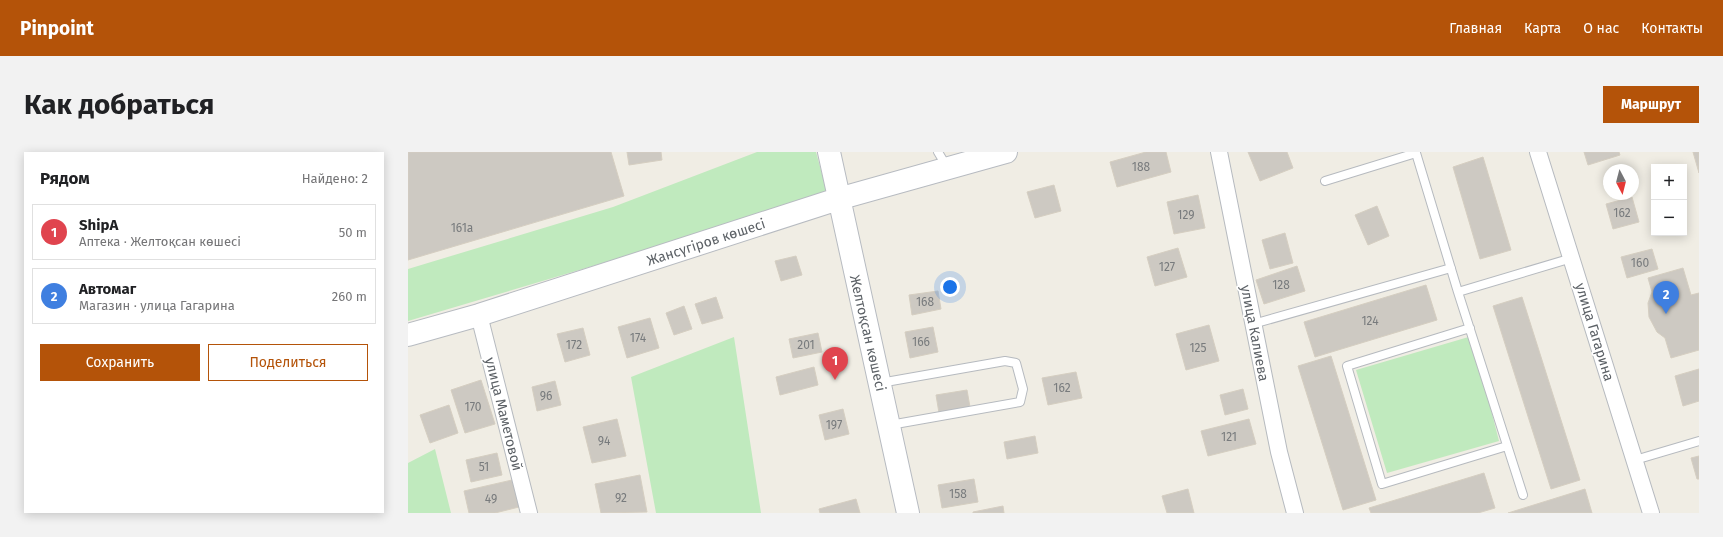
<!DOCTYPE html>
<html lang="ru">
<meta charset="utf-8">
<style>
:root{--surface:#fff;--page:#f2f2f2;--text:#202124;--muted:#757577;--line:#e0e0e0;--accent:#b45309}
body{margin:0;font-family:"Fira Sans",sans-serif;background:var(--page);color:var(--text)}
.controls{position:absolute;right:12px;top:12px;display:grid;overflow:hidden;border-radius:0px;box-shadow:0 2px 10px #0003}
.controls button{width:36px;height:36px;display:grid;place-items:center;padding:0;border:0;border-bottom:1px solid var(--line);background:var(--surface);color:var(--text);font:20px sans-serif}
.compass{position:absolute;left:1195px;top:12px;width:36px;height:36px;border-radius:50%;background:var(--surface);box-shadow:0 2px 10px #0003;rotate:173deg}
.you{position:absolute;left:542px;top:135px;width:14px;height:14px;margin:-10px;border:3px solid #fff;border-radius:50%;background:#1a73e8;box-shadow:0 0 0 6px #1a73e833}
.badge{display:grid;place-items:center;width:26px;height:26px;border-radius:50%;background:var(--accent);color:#fff;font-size:13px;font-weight:700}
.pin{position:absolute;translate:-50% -33px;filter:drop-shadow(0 1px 2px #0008)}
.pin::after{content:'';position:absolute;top:21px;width:14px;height:12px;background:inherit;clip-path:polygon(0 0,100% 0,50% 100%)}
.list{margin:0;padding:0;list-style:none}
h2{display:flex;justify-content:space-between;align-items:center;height:52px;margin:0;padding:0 16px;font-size:17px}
h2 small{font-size:13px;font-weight:400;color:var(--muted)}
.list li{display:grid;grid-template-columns:26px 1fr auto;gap:12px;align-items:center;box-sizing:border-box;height:56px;margin:0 8px 8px;padding:0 8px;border:1px solid var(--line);border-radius:0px}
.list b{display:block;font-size:15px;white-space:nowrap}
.list p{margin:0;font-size:13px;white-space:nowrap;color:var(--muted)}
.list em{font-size:13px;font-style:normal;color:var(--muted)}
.actions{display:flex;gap:8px;padding:12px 16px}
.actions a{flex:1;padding:9px 0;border:1px solid var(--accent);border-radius:0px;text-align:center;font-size:14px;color:var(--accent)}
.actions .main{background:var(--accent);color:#fff}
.map{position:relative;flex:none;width:1291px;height:361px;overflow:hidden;border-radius:0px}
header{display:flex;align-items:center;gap:24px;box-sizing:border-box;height:56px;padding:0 20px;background:var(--accent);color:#fff}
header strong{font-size:19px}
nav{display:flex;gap:22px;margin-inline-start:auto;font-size:14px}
.intro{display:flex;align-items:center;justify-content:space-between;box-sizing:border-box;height:96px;padding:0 24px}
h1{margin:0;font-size:28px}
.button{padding:10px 18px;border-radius:0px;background:var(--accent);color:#fff;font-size:14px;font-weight:700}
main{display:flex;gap:24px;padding:0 24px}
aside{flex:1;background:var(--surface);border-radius:0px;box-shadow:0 2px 10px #0003}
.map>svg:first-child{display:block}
.green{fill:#c0eabe}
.building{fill:#cdc9c2;stroke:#d5cec1}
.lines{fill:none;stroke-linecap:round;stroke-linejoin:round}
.lane-casing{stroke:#b6babf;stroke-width:10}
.street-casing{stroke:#b6babf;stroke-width:18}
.secondary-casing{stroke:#b7bbc1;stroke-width:24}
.lane{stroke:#fff;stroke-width:8}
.street{stroke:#fff;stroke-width:16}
.secondary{stroke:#fff;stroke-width:22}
.labels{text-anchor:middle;stroke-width:3.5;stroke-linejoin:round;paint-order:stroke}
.number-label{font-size:12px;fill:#787b7d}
.street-label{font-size:14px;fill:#5c6166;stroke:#fff}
</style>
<header>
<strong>Pinpoint</strong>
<nav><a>Главная</a><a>Карта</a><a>О нас</a><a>Контакты</a></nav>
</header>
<div class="intro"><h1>Как добраться</h1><a class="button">Маршрут</a></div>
<main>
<aside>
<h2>Рядом<small>Найдено: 2</small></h2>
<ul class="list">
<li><span class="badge" style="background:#e0444e">1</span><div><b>ShipA</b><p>Аптека · Желтоқсан көшесі</p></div><em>50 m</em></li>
<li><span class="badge" style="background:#3f7fe0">2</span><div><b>Автомаг</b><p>Магазин · улица Гагарина</p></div><em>260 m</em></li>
</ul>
<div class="actions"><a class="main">Сохранить</a><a>Поделиться</a></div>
</aside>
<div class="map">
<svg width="1291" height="361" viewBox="0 0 1291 361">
<rect width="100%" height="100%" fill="#f0ede4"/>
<path class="green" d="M 349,0 L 408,0 L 420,44 L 0,169 L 0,117 L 205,55 Z
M 1064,184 L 1091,289 L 979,321 L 948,218 Z
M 326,185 L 353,361 L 248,361 L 223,225 Z
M 27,297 L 43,361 L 0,361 L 0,311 Z"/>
<path class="building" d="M 0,0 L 203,0 L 216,44 L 0,108 Z
M 219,0 L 253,0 L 254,8 L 221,13 Z
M 738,0 L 758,0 L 763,20 L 709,35 L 702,10 Z
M 840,0 L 879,0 L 885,16 L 852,29 Z
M 1176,0 L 1211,0 L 1212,3 L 1180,13 Z
M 1285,0 L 1291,0 L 1291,21 Z
M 1075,5 L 1103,98 L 1072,107 L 1045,15 Z
M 646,33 L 653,59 L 627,66 L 619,40 Z
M 790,43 L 797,76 L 766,82 L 759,50 Z
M 1224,45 L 1231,70 L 1205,77 L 1198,52 Z
M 969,54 L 981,84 L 960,93 L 947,63 Z
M 877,81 L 885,111 L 862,117 L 854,88 Z
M 770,96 L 779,125 L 747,134 L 739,105 Z
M 1244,97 L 1250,117 L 1219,126 L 1213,105 Z
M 388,104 L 394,123 L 373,129 L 367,109 Z
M 889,114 L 897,139 L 856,152 L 848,128 Z
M 1275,116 L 1283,143 L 1291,141 L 1291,198 L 1263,206 L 1257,186 L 1249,180 L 1241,165 L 1240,151 L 1244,140 L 1240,126 Z
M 1018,133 L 1029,168 L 907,205 L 896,170 Z
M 530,139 L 533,157 L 504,163 L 501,143 Z
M 308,145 L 315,166 L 294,172 L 287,152 Z
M 1114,145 L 1172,328 L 1143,337 L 1085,154 Z
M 276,154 L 284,177 L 266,183 L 258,161 Z
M 242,166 L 251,196 L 219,206 L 210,175 Z
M 801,173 L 811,209 L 778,218 L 768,182 Z
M 525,175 L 530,200 L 502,206 L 497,180 Z
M 175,176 L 182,203 L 157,210 L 149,182 Z
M 410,181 L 414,200 L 385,206 L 381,187 Z
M 923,204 L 968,348 L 935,358 L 890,214 Z
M 406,215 L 410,233 L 372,243 L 368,225 Z
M 1291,217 L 1291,249 L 1275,254 L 1267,224 Z
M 668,220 L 674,246 L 640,253 L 634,226 Z
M 73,228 L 87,272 L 57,281 L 43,238 Z
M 147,229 L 153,253 L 129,259 L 124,235 Z
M 835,237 L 840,257 L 817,263 L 812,243 Z
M 559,238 L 562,255 L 531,261 L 528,243 Z
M 41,253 L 50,281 L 22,291 L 12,263 Z
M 435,257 L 441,282 L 417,288 L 411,263 Z
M 209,267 L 218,304 L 184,311 L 175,275 Z
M 841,267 L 848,292 L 800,304 L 793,279 Z
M 627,284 L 630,301 L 599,307 L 596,290 Z
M 89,301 L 94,323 L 63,330 L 58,308 Z
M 1291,304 L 1291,327 L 1289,327 L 1283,306 Z
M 1076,321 L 1087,356 L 1070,361 L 963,361 L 961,356 Z
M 232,323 L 239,360 L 193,361 L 187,332 Z
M 566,327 L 570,350 L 534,356 L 530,333 Z
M 104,328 L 111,355 L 87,361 L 61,361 L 56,339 Z
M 780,337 L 786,361 L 759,361 L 754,344 Z
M 1177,337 L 1184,361 L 1100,361 Z
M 448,347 L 452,361 L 412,361 L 411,357 Z
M 595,354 L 596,361 L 565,361 L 565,360 Z"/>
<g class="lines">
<g class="lane-casing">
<path id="lane" d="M 530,0 L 539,15
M 917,29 L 1008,1 L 1050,140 L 1164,106
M 1050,140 L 1115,343
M 845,172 L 1043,116
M 1062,176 L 939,214 L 974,332 L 1099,294
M 472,231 L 597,209 L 608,211 L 615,237 L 612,250 L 482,273
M 1227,308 L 1291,289"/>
</g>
<g class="street-casing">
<path id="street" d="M 811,0 L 871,300 L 887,361
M 1130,0 L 1243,361
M 71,163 L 121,361"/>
</g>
<g class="secondary-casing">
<path id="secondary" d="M 421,0 L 500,361
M 0,183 L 71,163 L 430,47 L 598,0"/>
</g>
<use href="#lane" class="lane"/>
<use href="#street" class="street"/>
<use href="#secondary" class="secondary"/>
</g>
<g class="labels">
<g class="number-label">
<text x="733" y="19">188</text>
<text x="1214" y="65">162</text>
<text x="778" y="67">129</text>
<text x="54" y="80">161а</text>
<text x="1232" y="115">160</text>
<text x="759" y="119">127</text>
<text x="873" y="137">128</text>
<text x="517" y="154">168</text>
<text x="962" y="173">124</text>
<text x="230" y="190">174</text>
<text x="513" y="194">166</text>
<text x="166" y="197">172</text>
<text x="398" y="197">201</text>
<text x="790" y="200">125</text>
<text x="654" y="240">162</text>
<text x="138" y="248">96</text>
<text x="65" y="259">170</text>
<text x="426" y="277">197</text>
<text x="821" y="289">121</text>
<text x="196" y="293">94</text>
<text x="76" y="319">51</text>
<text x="550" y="346">158</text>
<text x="213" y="350">92</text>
<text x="83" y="351">49</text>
</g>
<g class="street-label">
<text transform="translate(298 90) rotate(-18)" y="5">Жансүгіров көшесі</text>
<text transform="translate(1187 180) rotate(73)" y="5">улица Гагарина</text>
<text transform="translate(460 181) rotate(77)" y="5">Желтоқсан көшесі</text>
<text transform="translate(847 181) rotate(79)" y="5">улица Калиева</text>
<text transform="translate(96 262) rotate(76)" y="5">улица Маметовой</text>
</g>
</g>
</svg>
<div class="controls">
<button>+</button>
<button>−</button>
</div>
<svg class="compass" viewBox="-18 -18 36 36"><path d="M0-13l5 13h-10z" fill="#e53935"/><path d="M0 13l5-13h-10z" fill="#757577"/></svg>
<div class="you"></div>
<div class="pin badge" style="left:427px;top:228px;background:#e0444e">1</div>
<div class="pin badge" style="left:1258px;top:162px;background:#3f7fe0">2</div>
</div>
</main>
